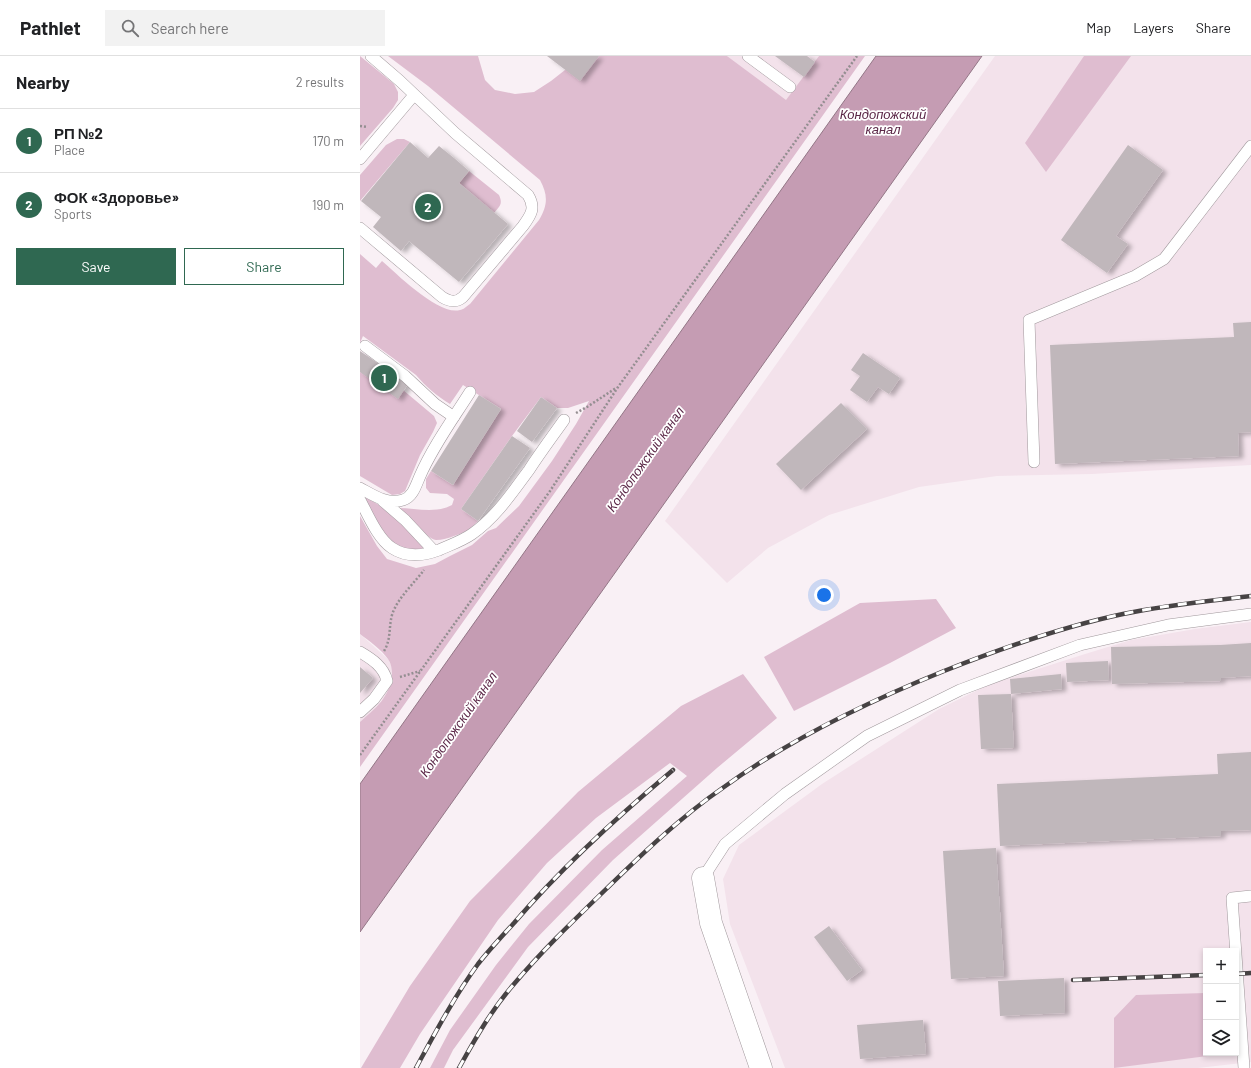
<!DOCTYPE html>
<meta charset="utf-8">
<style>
:root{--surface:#fff;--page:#f2f2f2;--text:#202124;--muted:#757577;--line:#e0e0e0;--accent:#2f6851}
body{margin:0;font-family:Barlow,sans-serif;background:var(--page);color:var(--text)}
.controls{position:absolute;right:12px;bottom:12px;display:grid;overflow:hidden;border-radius:0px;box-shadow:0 2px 6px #0003}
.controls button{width:36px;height:36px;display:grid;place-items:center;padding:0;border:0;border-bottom:1px solid var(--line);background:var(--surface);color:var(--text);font:20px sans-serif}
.you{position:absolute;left:464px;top:539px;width:14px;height:14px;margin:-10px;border:3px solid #fff;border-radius:50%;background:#1a73e8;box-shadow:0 0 0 6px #1a73e833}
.badge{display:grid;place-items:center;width:26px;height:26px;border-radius:50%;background:var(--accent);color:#fff;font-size:13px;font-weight:700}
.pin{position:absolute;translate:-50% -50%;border:2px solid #fff;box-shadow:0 1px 4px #0006}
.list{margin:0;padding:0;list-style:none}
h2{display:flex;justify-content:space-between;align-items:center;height:52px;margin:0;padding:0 16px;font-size:17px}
h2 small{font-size:13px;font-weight:400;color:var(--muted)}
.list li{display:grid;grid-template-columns:26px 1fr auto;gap:12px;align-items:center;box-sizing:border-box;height:64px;padding:0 16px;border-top:1px solid var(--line)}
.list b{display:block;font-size:15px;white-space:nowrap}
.list p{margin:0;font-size:13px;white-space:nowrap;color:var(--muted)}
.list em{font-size:13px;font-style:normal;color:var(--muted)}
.actions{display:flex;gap:8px;padding:12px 16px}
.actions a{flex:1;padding:9px 0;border:1px solid var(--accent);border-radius:0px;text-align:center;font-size:14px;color:var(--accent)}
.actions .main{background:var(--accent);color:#fff}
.icon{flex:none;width:22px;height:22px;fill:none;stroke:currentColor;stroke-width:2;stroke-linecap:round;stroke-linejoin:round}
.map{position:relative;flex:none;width:891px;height:1012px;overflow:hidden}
header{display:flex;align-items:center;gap:24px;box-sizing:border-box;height:56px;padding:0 20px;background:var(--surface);border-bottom:1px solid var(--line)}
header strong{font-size:19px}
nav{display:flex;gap:22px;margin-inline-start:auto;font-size:14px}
.search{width:280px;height:36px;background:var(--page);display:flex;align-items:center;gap:10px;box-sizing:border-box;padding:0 14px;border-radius:0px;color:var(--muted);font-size:15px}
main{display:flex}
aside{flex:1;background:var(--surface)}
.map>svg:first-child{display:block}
.built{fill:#f3e2eb;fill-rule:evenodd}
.green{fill:#dfbdd0}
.water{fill:#c59cb3;stroke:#937686}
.building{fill:#c0b7bb;filter:url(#shadow)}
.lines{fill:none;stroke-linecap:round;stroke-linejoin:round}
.service-casing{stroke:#a0989c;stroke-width:12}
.minor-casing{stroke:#a0989c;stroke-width:23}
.path{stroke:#948e91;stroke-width:2.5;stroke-dasharray:2 2;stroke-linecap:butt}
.service{stroke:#fff;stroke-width:11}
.minor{stroke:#fff;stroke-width:22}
.rail-casing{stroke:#474344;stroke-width:4.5}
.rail{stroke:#fff;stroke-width:3;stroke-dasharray:9;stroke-linecap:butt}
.labels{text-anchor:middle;stroke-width:3.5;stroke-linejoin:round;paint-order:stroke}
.water-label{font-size:13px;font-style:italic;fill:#5b2747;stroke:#fff}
</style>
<header>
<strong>Pathlet</strong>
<div class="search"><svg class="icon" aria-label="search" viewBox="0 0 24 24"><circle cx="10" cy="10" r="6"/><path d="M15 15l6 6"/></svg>Search here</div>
<nav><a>Map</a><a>Layers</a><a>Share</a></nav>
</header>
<main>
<aside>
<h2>Nearby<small>2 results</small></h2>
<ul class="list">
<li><span class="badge">1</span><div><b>РП №2</b><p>Place</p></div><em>170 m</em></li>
<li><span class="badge">2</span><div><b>ФОК «Здоровье»</b><p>Sports</p></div><em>190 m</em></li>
</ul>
<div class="actions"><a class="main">Save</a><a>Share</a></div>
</aside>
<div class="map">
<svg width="891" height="1012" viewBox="0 0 891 1012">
<defs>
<filter id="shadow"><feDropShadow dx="4.5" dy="2.5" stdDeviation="2" flood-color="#0004"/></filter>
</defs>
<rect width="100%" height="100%" fill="#f9f0f5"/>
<path class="built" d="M 367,0 L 459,0 L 426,45 Z
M 635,0 L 891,0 L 891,409 L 732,418 L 637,420 L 559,431 L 469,459 L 408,492 L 367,527 L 305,465 Z
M 891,566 L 891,1006 L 838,1012 L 425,1012 L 370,868 L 363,823 L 379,789 L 462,728 L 579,653 L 628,629 L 725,598 L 771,584 L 835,573 ZM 846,895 L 876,895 L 876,997 L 846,997 Z
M 0,578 L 29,604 L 32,613 L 31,628 L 25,640 L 0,671 Z"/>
<path class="green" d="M 0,0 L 34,28 L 38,36 L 38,44 L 33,52 L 0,90 Z
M 28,0 L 118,0 L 125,24 L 135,34 L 155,38 L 174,36 L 191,25 L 205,14 L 239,0 L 367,0 L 426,44 L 459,0 L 505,0 L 0,711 L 0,666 C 16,652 30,641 32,618 C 32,613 31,607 28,603 C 22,594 9,585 0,578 L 0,460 L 17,490 L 27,503 L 56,512 L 75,508 L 90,500 L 112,489 L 128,475 L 136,472 L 159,450 L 192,405 L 216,368 L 229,345 L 208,352 L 197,352 L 181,341 L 152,380 L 101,453 L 118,465 C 111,473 104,477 94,480 C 89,482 82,484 76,484 C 66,482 46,460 38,452 C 56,452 75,458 92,449 L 94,443 L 87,438 L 70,437 L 66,432 L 66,423 L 71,415 L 93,429 L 141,353 L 103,329 L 90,348 C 77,340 66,331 56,319 L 3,280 L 0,287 L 0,198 L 16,212 L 22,205 C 37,218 79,260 100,254 C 103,254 107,250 110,248 L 179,164 C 188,149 188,139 180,124 L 68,30 Z
M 724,0 L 771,0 L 686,116 L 665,87 Z
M 37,83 L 44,83 L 50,86 L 0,145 L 0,119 L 26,89 Z
M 109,115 L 139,139 C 143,148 140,150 134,157 L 99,127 Z
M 0,316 L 43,334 L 74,360 L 77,367 L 73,376 L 60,399 L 45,435 L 40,438 L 32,439 L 0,420 Z
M 2,439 L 19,449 L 40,466 L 66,493 C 59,493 51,494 44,492 C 23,485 12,457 2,439 Z
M 576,543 L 596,572 L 530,607 L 434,655 L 404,601 L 500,547 Z
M 383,618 L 417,662 L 357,712 L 253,804 L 168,891 L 93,994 L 84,1012 L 70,1012 L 90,974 L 136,909 L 169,868 L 242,794 L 327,720 L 310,707 L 236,762 L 187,807 L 138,864 L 60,978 L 40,1012 L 1,1012 L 50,930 L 110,845 L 218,736 L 321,650 Z
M 846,937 L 846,997 L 855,997 L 855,999 L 754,1012 L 754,962 L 776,939 Z"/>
<path class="water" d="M 516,0 L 622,0 L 0,876 L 0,728 Z"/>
<path class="building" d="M 187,0 L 239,0 L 220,25 Z
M 415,0 L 447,0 L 455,6 L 444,21 Z
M 50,86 L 68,102 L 79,90 L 94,102 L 109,115 L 99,127 L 148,168 L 99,226 L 49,185 L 41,195 L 13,171 L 21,161 L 1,145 Z
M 768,89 L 803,114 L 756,180 L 768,188 L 747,217 L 701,184 Z
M 891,266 L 891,376 L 878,377 L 879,400 L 695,408 L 690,289 L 874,281 L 873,267 Z
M 0,295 L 48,328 L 38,343 L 0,316 Z
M 503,297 L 540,322 L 529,338 L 518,331 L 507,346 L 490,334 L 500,320 L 491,314 Z
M 119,339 L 141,353 L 93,429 L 71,415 Z
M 181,341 L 197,352 L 172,386 L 157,375 Z
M 481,347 L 507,373 L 441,434 L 416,408 Z
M 152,380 L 170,392 L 118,465 L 101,453 Z
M 891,587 L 891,620 L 861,622 L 861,625 L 752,628 L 751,591 L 860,589 Z
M 748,605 L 749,624 L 707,626 L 706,607 Z
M 0,611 L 13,622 L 0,637 Z
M 701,618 L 702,633 L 651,638 L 654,692 L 621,693 L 618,639 L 651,638 L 650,623 Z
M 891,696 L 891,774 L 861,775 L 861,780 L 640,790 L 637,728 L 858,718 L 857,698 Z
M 636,792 L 644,920 L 591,923 L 583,795 Z
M 469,870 L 502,914 L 487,925 L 454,881 Z
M 704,922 L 705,957 L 640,960 L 638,925 Z
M 563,964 L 566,998 L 500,1003 L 497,969 Z"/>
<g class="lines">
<g class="service-casing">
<path id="service" d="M 388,0 L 430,31
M 0,103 L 54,39
M 0,172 L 82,241 C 90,246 96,247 103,241 L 163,170 C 171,159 176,152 168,139 L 95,77 L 40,25 L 11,0
M 5,290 L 45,320 L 75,348 L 94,361
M 674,406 L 669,264 L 775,220 L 804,203 L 891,90
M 0,432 C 13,439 27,449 43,444 C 53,441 56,429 60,420 C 73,390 93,363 110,336
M 0,444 C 8,459 18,483 32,492 C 47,502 63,500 79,494 C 90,489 102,485 112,478 C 136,461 152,437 169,414 C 180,397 192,381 204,364
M 23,445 L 45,464 L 74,495
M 0,596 C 12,603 24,611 27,625 L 14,643 L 0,656
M 343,822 L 365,788 L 425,738 L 507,680 L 600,634 L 720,589 L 808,569 L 891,558
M 884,1012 L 872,842 L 891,840"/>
</g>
<g class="minor-casing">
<path id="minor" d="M 343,822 L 351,867 L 401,1012"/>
</g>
<path class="path" d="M 0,70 L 7,71
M 216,357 L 227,351 L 256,332
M 24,595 C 32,582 28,569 33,556 C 39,541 55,526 64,514
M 40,621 L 60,615
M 0,699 L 190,435 L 258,331 L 497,0"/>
<use href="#service" class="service"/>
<use href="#minor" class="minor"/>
<g class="rail-casing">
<path id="rail" d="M 876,918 L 891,917
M 713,924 L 846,919
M 56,1012 C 75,977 94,941 118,908 C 129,894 142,880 154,867 C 202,811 257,761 313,714
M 99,1012 C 115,983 132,953 154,928 C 181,896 211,867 241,838 C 280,800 319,762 364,731 C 432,682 507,646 584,615 C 642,592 701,571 763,558 C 805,549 848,545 891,540"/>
</g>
<use href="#rail" class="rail"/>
</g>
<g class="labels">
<g class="water-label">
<text x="523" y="63">Кондопожский<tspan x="523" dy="15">канал</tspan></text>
<text transform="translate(285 403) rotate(-55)" y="5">Кондопожский канал</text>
<text transform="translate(98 668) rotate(-55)" y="5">Кондопожский канал</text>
</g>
</g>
</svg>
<div class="controls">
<button>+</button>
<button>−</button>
<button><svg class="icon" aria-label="layers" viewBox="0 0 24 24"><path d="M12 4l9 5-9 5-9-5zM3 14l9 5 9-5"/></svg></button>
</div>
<div class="you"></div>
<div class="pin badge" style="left:24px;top:322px">1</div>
<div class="pin badge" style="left:68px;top:151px">2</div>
</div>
</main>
